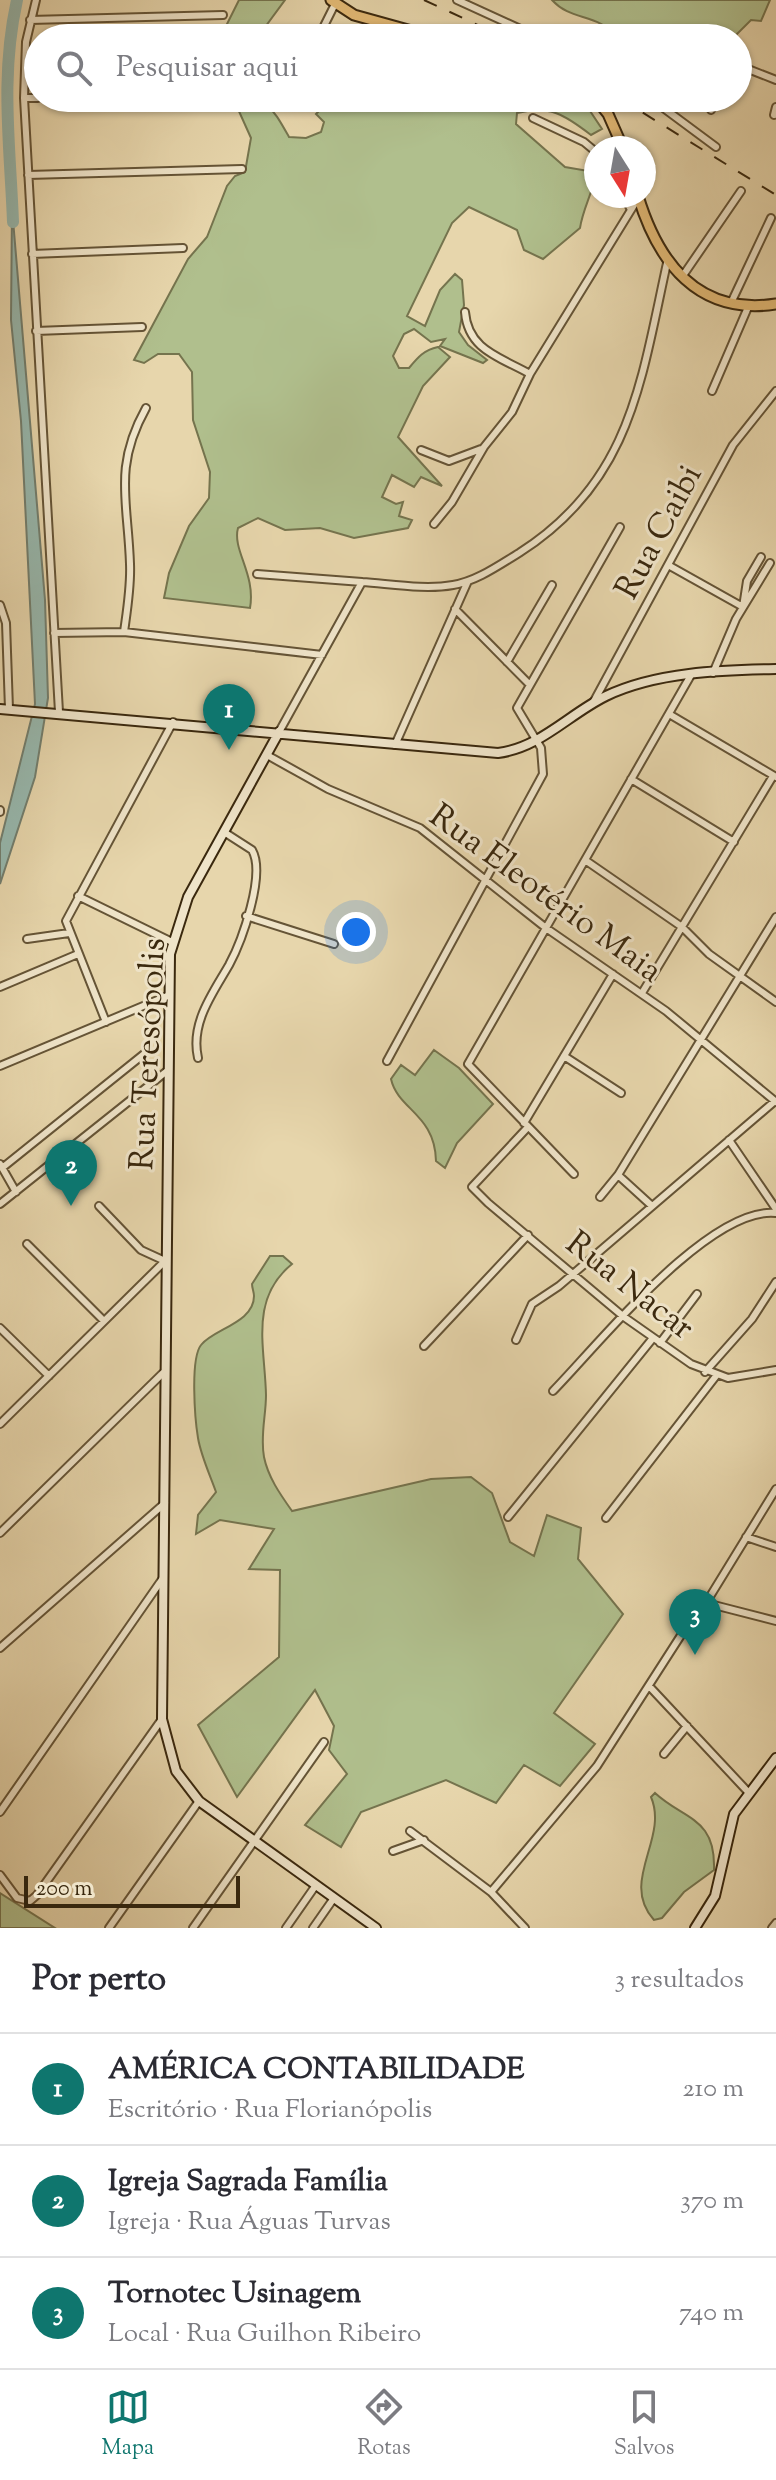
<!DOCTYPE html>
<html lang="pt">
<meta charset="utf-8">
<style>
:root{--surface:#fff;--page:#f7f7f7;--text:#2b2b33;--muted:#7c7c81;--line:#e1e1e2;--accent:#0f766e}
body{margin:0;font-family:"Sorts Mill Goudy",serif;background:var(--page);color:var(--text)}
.compass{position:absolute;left:584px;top:136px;width:72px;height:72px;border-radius:50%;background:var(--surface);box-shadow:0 2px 6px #0004;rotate:169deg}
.scale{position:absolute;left:24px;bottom:20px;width:216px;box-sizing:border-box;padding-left:8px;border:4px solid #3a280e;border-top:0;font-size:22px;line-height:28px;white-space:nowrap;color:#3a280e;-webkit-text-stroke:6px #efe4c9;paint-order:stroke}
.you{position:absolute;left:356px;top:932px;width:28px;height:28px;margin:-20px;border:6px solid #fff;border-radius:50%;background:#1a73e8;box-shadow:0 0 0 12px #1a73e833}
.badge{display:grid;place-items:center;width:52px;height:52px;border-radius:50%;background:var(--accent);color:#fff;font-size:26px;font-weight:700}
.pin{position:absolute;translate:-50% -66px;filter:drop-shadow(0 2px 4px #0008)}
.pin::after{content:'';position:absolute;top:42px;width:28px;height:24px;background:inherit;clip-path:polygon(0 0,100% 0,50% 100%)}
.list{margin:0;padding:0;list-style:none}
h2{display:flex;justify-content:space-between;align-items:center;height:104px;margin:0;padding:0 32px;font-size:34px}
h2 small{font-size:26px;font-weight:400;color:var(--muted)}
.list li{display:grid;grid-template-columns:52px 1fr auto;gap:24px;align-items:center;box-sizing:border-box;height:112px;padding:0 32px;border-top:2px solid var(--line)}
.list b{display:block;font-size:30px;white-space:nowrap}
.list p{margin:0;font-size:26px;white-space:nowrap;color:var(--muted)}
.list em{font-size:26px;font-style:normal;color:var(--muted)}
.icon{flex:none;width:44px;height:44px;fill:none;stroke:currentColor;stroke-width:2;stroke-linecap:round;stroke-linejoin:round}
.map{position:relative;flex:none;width:776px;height:1928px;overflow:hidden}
.search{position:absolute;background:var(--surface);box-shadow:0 2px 6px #0004;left:24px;right:24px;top:24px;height:88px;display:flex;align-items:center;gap:20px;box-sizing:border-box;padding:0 28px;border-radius:44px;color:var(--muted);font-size:30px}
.sheet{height:440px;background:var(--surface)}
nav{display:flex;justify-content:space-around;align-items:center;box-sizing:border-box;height:112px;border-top:2px solid var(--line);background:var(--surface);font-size:22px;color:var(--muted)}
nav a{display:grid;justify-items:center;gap:4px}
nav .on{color:var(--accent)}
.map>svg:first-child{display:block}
.green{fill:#b0bf8d;stroke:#75744e;stroke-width:2}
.water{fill:#97b8ae;stroke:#727e6e;stroke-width:2}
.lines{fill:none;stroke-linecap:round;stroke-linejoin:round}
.river{stroke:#97b8ae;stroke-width:12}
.street-casing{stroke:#655436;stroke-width:10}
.secondary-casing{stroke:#3a280e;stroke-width:12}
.primary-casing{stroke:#3a280e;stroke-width:13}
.street{stroke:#efe4c9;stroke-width:6}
.secondary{stroke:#efe4c9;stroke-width:8}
.primary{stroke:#e4bb76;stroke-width:9}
.rail{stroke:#3a280e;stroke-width:2;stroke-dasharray:14 14;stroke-linecap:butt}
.labels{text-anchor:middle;stroke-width:6;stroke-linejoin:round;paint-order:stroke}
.street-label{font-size:34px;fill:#3a280e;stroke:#efe4c9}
</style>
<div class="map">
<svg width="776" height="1928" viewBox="0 0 776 1928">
<rect width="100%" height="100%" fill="#e7d6ac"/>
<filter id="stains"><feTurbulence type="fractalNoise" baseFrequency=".0025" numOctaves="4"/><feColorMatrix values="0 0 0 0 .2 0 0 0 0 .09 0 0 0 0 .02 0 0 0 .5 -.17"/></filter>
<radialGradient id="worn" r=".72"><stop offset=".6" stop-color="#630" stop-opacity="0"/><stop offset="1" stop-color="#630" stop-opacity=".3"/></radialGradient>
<path class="green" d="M 239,0 L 285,0 L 257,38 L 220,38 Z
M 552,0 L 770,0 L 761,21 L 751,20 L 733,38 L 619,38 C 596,12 572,22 552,0 Z
M 233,98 C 268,98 272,107 289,137 L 306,138 L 321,132 L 324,122 L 316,114 L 328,102 L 353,105 L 361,98 L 570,98 L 588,108 L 602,129 L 591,135 C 565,115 551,105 517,113 L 516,124 L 565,167 L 588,171 L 596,163 C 596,190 584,203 580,228 L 543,259 L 524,250 L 517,230 L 469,207 L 452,223 L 407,316 L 425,326 L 440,290 L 455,274 L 462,280 L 464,305 L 459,332 L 468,345 L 487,360 L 483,363 L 440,346 L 445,339 L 431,342 L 414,329 L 404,334 L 393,356 L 399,368 L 409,368 C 418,357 424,350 438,347 L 450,357 L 423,386 L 398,437 L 442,486 L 421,477 L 414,487 L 392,475 L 382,497 L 396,504 L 403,502 L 399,516 L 412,520 L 408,528 L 354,538 L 320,528 L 285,530 L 258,518 L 238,528 C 232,550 256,574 250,608 L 164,598 L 169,573 L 189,526 L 209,498 L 210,472 L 193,420 L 192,372 L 179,354 L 158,354 L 144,363 L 134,360 L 188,259 L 207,237 L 227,186 L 235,176 L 245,172 L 251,138 Z
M 434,1050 L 459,1068 L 493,1104 L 457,1143 L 445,1168 L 436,1161 C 435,1114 398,1110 391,1079 L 401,1065 L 415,1075 Z
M 270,1256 L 283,1256 L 292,1264 C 249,1299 265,1347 266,1395 C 266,1416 260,1436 264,1457 C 268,1477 280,1494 292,1511 L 431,1479 L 471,1477 L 492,1493 L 510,1542 L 534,1556 L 547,1515 L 581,1528 L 578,1559 L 623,1614 L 554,1713 L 595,1744 L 560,1786 L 524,1765 L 496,1803 L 446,1780 L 361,1812 L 341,1847 L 305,1825 L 347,1774 L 329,1750 L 334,1726 L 315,1690 L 237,1797 L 198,1725 L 279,1657 L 280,1570 L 249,1569 L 274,1529 L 220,1520 L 196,1534 L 198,1515 L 216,1492 C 210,1475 201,1456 198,1438 C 195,1420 190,1359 201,1345 C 213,1329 254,1323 254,1296 C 254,1292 252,1288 252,1284 Z
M 655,1793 C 684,1820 716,1817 714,1870 L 684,1892 L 662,1918 L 654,1920 C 619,1881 669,1839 651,1797 Z
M 0,1893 L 55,1928 L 0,1928 Z"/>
<path class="water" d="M 12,208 L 45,600 L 48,698 L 35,777 L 0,884 L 0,843 L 35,704 L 21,421 L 11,320 Z"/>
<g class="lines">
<path class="river" d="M 13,222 C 10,144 0,77 17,0"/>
<g class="street-casing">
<path id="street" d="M 36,0 L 26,42 L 24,98 L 59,712
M 457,0 L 540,38
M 30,20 L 223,15
M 318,38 L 335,4
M 738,65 L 776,80
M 24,98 L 38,98
M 650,98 L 716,147
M 286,100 L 287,98
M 711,110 L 718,98
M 774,115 L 776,107
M 533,118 L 584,142 L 596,152
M 28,175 L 242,169
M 624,196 L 631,210
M 32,254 L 183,248
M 682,277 L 741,191
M 731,303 L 771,218
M 465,312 C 468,350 500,357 530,374
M 36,331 L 142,327
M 712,391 L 749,305
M 421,450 L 449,461 L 481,449
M 434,524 L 452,502 L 484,447 L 512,412 L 530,374 L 639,197
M 668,565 L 743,607 L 747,581 L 761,557
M 257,574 L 362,582
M 0,605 L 6,623 L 9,709
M 455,609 L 530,685
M 124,632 C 127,610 131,587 130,564 C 128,501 113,467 146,408
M 54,633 L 124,632 L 322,655
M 507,662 L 552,585
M 713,673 L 736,619 L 770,563
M 593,703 L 733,445 L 776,391
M 669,714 L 776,777
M 279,732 L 362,582 C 391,584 425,590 453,585 C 477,581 499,565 519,553 C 631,482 641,381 667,263
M 395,745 L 468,581
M 267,755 L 328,789 L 420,828 L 546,928 L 666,1011 L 776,1102
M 631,779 L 734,842
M 0,810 L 0,812
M 585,860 L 682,927 L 709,954 L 776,1002
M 78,896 L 172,942
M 246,916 L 334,944
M 27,939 L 69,933
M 0,987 L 78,954
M 642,993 L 773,776
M 106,1022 L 66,921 L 173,722
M 564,1056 L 621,1093
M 198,1058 C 190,1023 213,993 229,965 C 242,941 266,874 252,850 L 224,832
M 387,1061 L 543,774 L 541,748 L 517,708 L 620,527
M 0,1066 L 167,996
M 524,1123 L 613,974
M 528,1127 L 472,1187 L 488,1203 L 624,1317 L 691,1364 L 728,1378 L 776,1370
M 729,1140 L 776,1209
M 0,1164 L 16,1192
M 2,1168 L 144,1054
M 574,1174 L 468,1064 L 691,675
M 600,1197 L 618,1175
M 0,1204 L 167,1071
M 652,1206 L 618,1175 L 776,917
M 27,1244 L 104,1321
M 0,1328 L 49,1376
M 516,1340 L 532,1304 L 559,1286 L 775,1101
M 660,1343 L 697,1294
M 424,1346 L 528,1235
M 705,1372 L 752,1319 L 776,1282
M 553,1391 C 598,1345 709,1206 776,1213
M 0,1424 L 165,1261 L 141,1250 L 99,1206
M 508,1517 L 653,1338
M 606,1518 L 716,1376
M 0,1533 L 163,1373
M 746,1537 L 776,1547
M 706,1603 L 776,1621
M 0,1648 L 165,1503
M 649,1686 L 749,1793
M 664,1754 L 687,1726
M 0,1812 L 163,1578
M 410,1831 L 491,1892 L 525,1928
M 393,1851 L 424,1840
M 0,1875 L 17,1898 L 30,1901 L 37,1895 L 162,1719
M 491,1892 L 597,1766 L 694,1615 L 706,1603 L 776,1489
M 109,1928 L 199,1801
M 193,1928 L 324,1742
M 286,1928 L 316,1885
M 313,1928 L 334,1898
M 772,1928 L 776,1923"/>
</g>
<g class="secondary-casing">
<path id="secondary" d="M 0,709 L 498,753 C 540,748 569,714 606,696 C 656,672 721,670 776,669
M 279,732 L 188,897 L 170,954 L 162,1719 L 176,1771 L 199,1801 L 376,1928
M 695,1928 L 715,1896 L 734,1814 L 776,1758"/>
</g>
<g class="primary-casing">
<path id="primary" d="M 331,0 L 354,15 L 437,38
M 595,98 L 608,114 L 623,148
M 638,196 C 658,262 698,316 776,304"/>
</g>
<use href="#street" class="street"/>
<use href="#secondary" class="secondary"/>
<use href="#primary" class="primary"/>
<path class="rail" d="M 424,0 L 506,38
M 619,98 L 776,195"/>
</g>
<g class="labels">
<g class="street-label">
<text transform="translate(657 531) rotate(-62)" y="12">Rua Caibi</text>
<text transform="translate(547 892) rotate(36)" y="12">Rua Eleotério Maia</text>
<text transform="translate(146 1054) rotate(-87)" y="12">Rua Teresópolis</text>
<text transform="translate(631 1284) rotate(38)" y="12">Rua Nacar</text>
</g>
</g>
<rect width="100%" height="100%" filter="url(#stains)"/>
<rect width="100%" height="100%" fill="url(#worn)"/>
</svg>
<svg class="compass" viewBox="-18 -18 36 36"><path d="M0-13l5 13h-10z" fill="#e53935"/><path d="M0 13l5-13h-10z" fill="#7c7c81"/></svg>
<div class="scale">200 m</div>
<div class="you"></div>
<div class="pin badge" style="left:229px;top:750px">1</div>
<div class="pin badge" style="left:71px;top:1206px">2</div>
<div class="pin badge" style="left:695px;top:1655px">3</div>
<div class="search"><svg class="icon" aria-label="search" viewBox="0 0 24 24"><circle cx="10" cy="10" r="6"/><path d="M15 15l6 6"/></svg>Pesquisar aqui</div>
</div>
<section class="sheet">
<h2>Por perto<small>3 resultados</small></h2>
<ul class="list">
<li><span class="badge">1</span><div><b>AMÉRICA CONTABILIDADE</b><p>Escritório · Rua Florianópolis</p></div><em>210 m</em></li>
<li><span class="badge">2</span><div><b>Igreja Sagrada Família</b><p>Igreja · Rua Águas Turvas</p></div><em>370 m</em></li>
<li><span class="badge">3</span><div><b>Tornotec Usinagem</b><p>Local · Rua Guilhon Ribeiro</p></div><em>740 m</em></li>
</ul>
</section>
<nav>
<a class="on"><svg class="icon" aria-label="map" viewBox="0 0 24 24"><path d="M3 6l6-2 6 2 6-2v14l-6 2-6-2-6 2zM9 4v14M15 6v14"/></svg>Mapa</a>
<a><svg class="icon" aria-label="directions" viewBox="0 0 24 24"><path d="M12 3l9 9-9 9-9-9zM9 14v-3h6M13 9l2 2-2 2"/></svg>Rotas</a>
<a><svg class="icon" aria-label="saved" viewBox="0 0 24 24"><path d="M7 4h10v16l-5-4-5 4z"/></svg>Salvos</a>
</nav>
